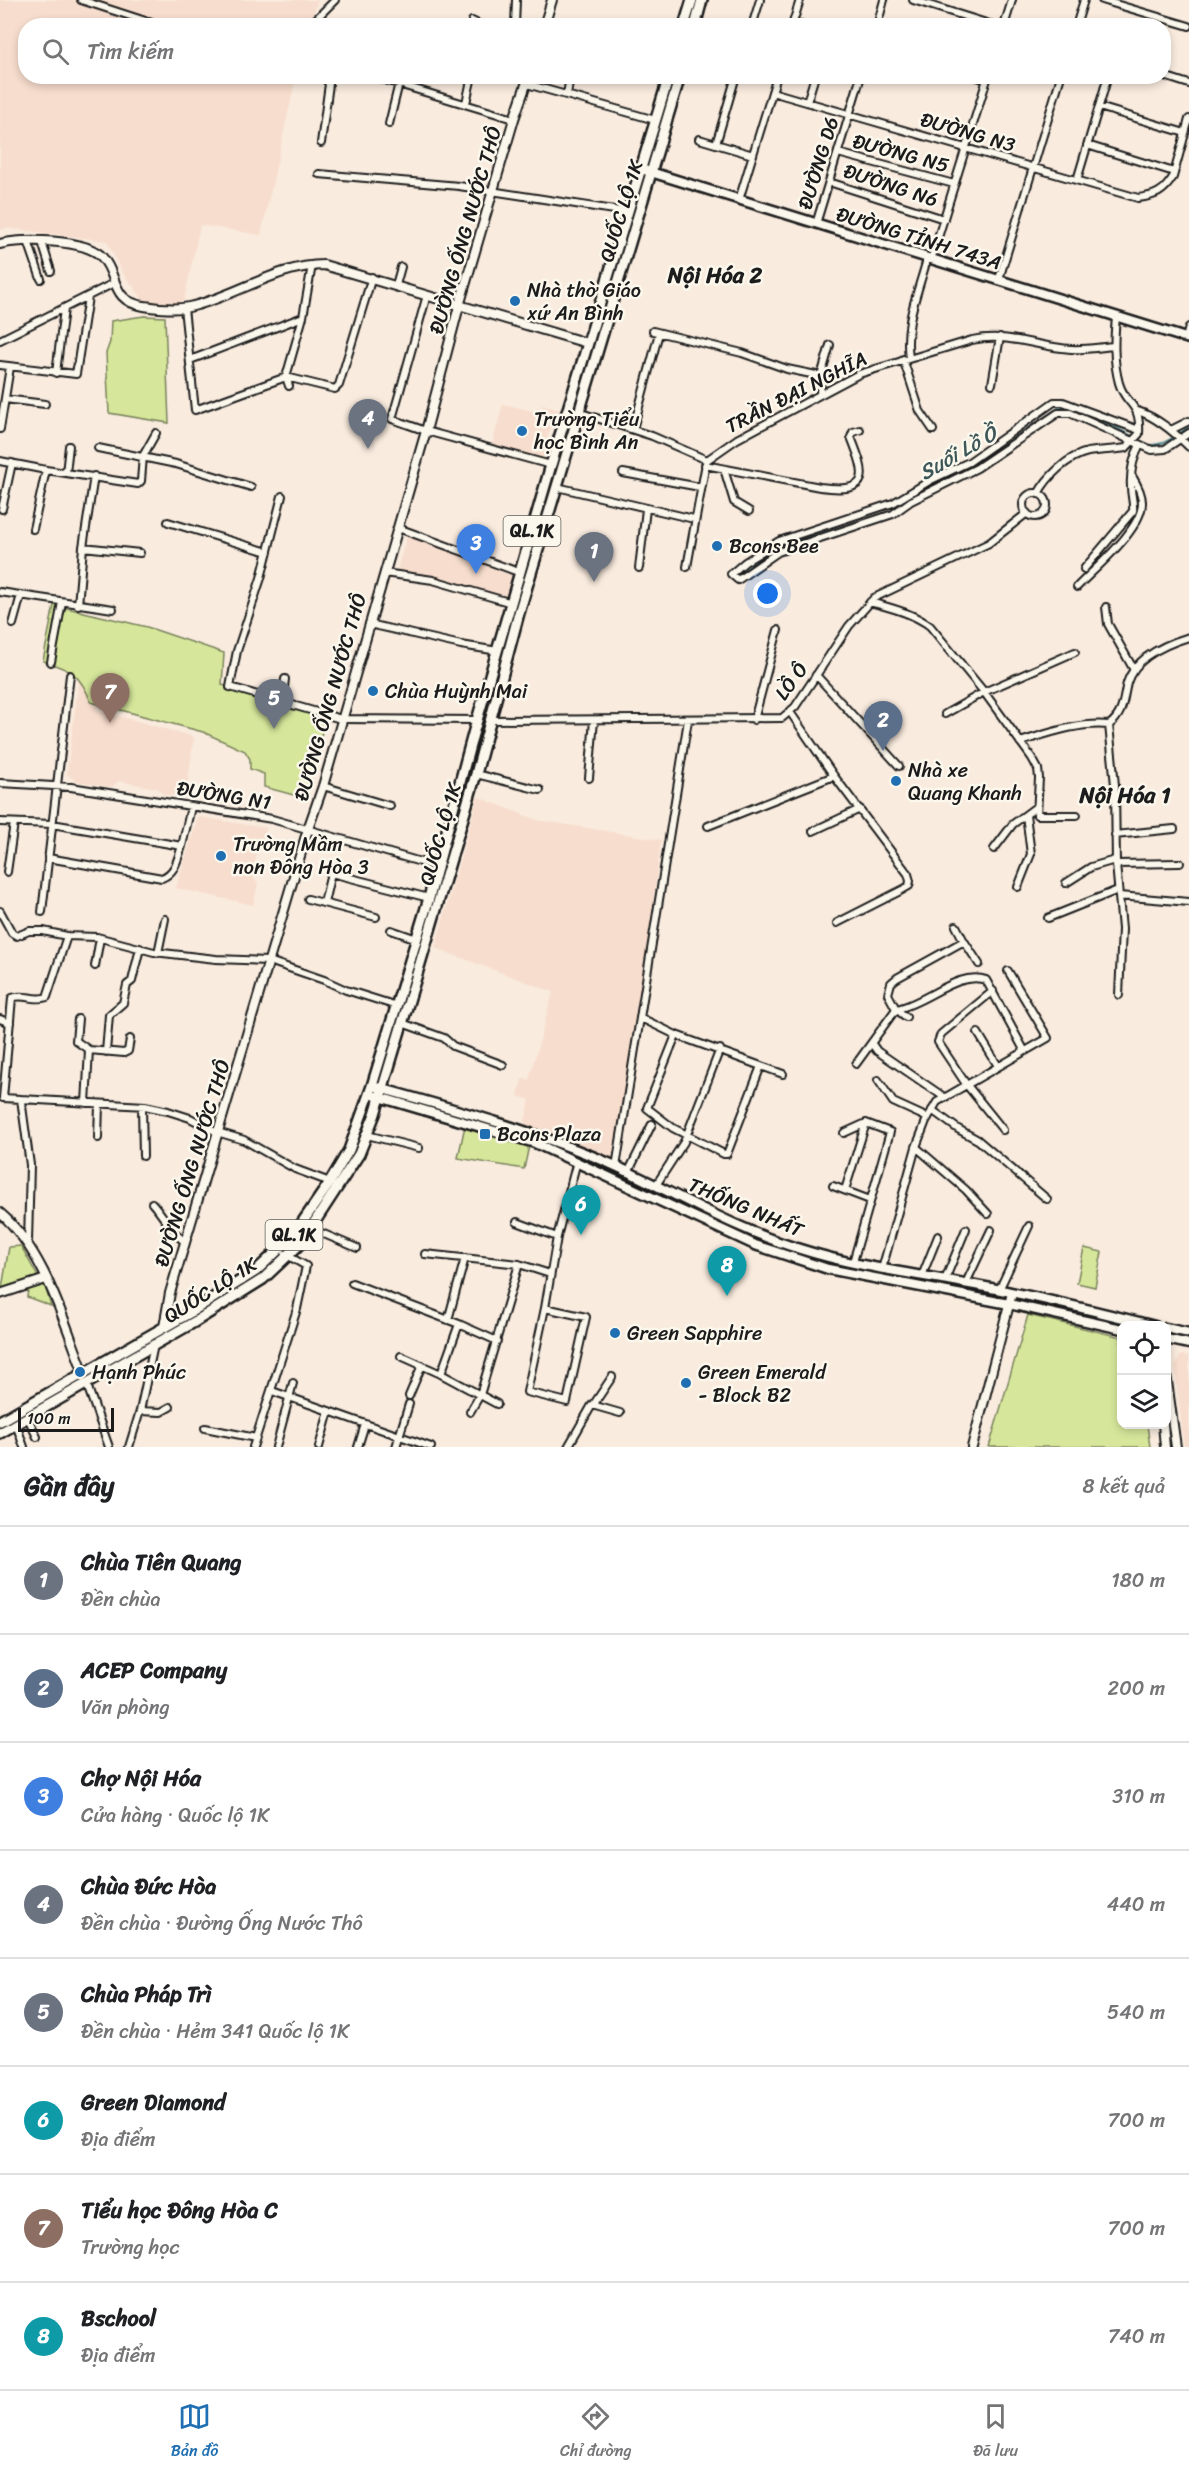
<!DOCTYPE html>
<html lang="vi">
<meta charset="utf-8">
<style>
:root{--surface:#fff;--page:#f2f2f2;--text:#202124;--muted:#757577;--line:#e0e0e0;--accent:#1f6fb2}
body{margin:0;font-family:Sriracha,sans-serif;background:var(--page);color:var(--text)}
.controls{position:absolute;right:18px;bottom:18px;display:grid;overflow:hidden;border-radius:12px;box-shadow:0 3px 9px #0003}
.controls button{width:54px;height:54px;display:grid;place-items:center;padding:0;border:0;border-bottom:2px solid var(--line);background:var(--surface);color:var(--text);font:30px sans-serif}
.scale{position:absolute;left:18px;bottom:15px;width:96px;box-sizing:border-box;padding-left:6px;border:3px solid #1c1c1c;border-top:0;font-size:16px;line-height:21px;white-space:nowrap;color:#1c1c1c;-webkit-text-stroke:4px #fbf7ec;paint-order:stroke}
.you{position:absolute;left:768px;top:594px;width:21px;height:21px;margin:-15px;border:4px solid #fff;border-radius:50%;background:#1a73e8;box-shadow:0 0 0 9px #1a73e833}
.badge{display:grid;place-items:center;width:39px;height:39px;border-radius:50%;background:var(--accent);color:#fff;font-size:20px;font-weight:700}
.pin{position:absolute;translate:-50% -50px;filter:drop-shadow(0 2px 3px #0008)}
.pin::after{content:'';position:absolute;top:32px;width:21px;height:18px;background:inherit;clip-path:polygon(0 0,100% 0,50% 100%)}
.list{margin:0;padding:0;list-style:none}
h2{display:flex;justify-content:space-between;align-items:center;height:78px;margin:0;padding:0 24px;font-size:26px}
h2 small{font-size:20px;font-weight:400;color:var(--muted)}
.list li{display:grid;grid-template-columns:39px 1fr auto;gap:18px;align-items:center;box-sizing:border-box;height:108px;padding:0 24px;border-top:2px solid var(--line)}
.list b{display:block;font-size:22px;white-space:nowrap}
.list p{margin:0;font-size:20px;white-space:nowrap;color:var(--muted)}
.list em{font-size:20px;font-style:normal;color:var(--muted)}
.icon{flex:none;width:33px;height:33px;fill:none;stroke:currentColor;stroke-width:2;stroke-linecap:round;stroke-linejoin:round}
.map{position:relative;flex:none;width:1189px;height:1447px;overflow:hidden}
.search{position:absolute;background:var(--surface);box-shadow:0 3px 9px #0003;left:18px;right:18px;top:18px;height:66px;display:flex;align-items:center;gap:15px;box-sizing:border-box;padding:0 21px;border-radius:24px;color:var(--muted);font-size:22px}
.sheet{height:942px;background:var(--surface)}
nav{display:flex;justify-content:space-around;align-items:center;box-sizing:border-box;height:84px;border-top:2px solid var(--line);background:var(--surface);font-size:16px;color:var(--muted)}
nav a{display:grid;justify-items:center;gap:3px}
nav .on{color:var(--accent)}
.map>svg:first-child{display:block}
.built{fill:#f7ddcd}
.green{fill:#d6e79b;stroke:#79825c;stroke-width:1.5}
.lines{fill:none;stroke-linecap:round;stroke-linejoin:round}
.stream{stroke:#5f9093;stroke-width:2}
.minor-casing{stroke:#1c1c1c;stroke-width:10}
.tertiary-casing{stroke:#1c1c1c;stroke-width:12}
.secondary-casing{stroke:#1c1c1c;stroke-width:13}
.primary-casing{stroke:#1c1c1c;stroke-width:14}
.minor{stroke:#fbf7ec;stroke-width:6}
.tertiary{stroke:#fbf7ec;stroke-width:8}
.secondary{stroke:#fbf7ec;stroke-width:8}
.primary{stroke:#fbf7ec;stroke-width:9}
.poi-dot{fill:#1f6fb2;stroke:#fbf7ec;stroke-width:2}
.labels{text-anchor:middle;stroke-width:5;stroke-linejoin:round;paint-order:stroke}
.shield{fill:#fbf7ec;stroke:#5f5e5a;stroke-width:1.5}
.shield-label{font-size:18px;font-weight:bold;fill:#1c1c1c}
.street-label{font-size:20px;fill:#1c1c1c;stroke:#fbf7ec}
.poi-label{font-size:20px;fill:#1c1c1c;stroke:#fbf7ec;text-anchor:start}
.water-label{font-size:21px;font-style:italic;fill:#3d5658;stroke:#fbf7ec}
.quarter-label{font-size:22px;font-weight:bold;fill:#1c1c1c;stroke:#fbf7ec}
</style>
<div class="map">
<svg width="1189" height="1447" viewBox="0 0 1189 1447">
<rect width="100%" height="100%" fill="#f9ebde"/>
<filter id="ink" filterUnits="userSpaceOnUse"><feTurbulence type="fractalNoise" baseFrequency=".0167" numOctaves="2"/><feDisplacementMap in="SourceGraphic" scale="12" xChannelSelector="R" yChannelSelector="G"/><feConvolveMatrix kernelMatrix="1 2 1 2 8 2 1 2 1" color-interpolation-filters="sRGB"/></filter>
<g filter="url(#ink)">
<path class="built" d="M 0,0 L 318,0 L 309,25 L 26,26 L 26,76 L 296,77 L 261,235 L 200,225 L 184,300 L 174,306 L 145,302 L 122,272 L 107,241 L 7,228 L 0,230 Z
M 503,404 L 536,412 L 537,407 L 541,408 L 543,405 L 559,410 L 554,427 L 550,429 L 547,439 L 549,443 L 544,460 L 492,445 Z
M 407,536 L 517,577 L 509,601 L 397,570 Z
M 80,671 L 90,672 L 97,710 L 194,737 L 186,796 L 164,795 L 157,788 L 119,781 L 111,787 L 76,781 L 67,774 Z
M 478,797 L 537,820 L 661,840 L 641,995 L 614,1162 L 524,1125 L 530,1100 L 518,1096 L 522,1079 L 529,1080 L 553,992 L 435,948 Z
M 198,817 L 266,828 L 262,846 L 257,851 L 253,877 L 258,884 L 253,905 L 176,888 Z
M 1181,1355 L 1189,1356 L 1189,1447 L 1184,1447 L 1175,1366 Z"/>
<path class="green" d="M 144,316 L 165,317 L 169,423 L 109,413 L 106,353 L 110,342 L 111,321 Z
M 54,605 L 147,627 L 224,653 L 222,685 L 326,716 L 305,798 L 264,787 L 264,774 L 250,769 L 250,759 L 245,751 L 203,732 L 91,702 C 80,674 72,670 43,661 Z
M 466,1121 L 530,1141 L 524,1169 L 458,1158 Z
M 21,1246 L 38,1277 L 2,1288 L 9,1247 Z
M 1084,1248 L 1102,1252 L 1095,1287 L 1077,1283 Z
M 44,1283 L 51,1306 L 27,1297 L 28,1289 Z
M 1028,1315 L 1121,1337 L 1122,1424 L 1147,1425 L 1150,1447 L 989,1447 Z"/>
<g class="lines">
<path class="stream" d="M 901,505 L 907,499 L 974,465 L 1058,408 C 1078,406 1130,435 1149,445 C 1166,445 1175,436 1189,427
M 740,573 L 775,548 L 894,510"/>
<g class="minor-casing">
<path id="minor" d="M 81,0 L 161,26
M 913,0 L 996,26
M 1102,0 L 1189,26
M 472,21 L 482,26
M 793,22 L 803,26
M 309,26 L 335,0
M 515,26 L 516,0
M 752,26 L 760,0
M 792,26 L 800,0
M 877,26 L 884,0
M 1004,26 L 1012,0
M 1076,26 L 1084,0
M 372,76 L 514,119
M 974,76 L 987,80
M 1164,76 L 1189,84
M 527,84 L 655,120
M 772,92 L 1138,198 C 1155,196 1164,192 1173,177 L 1189,119
M 567,95 L 570,76
M 807,102 L 815,76
M 466,103 L 472,76
M 1099,107 L 1185,133
M 389,124 L 399,83
M 699,139 L 753,155
M 321,143 L 329,84 L 323,76
M 716,144 L 736,76
M 1087,145 L 1174,172
M 838,153 L 954,184
M 319,174 L 459,186 L 627,212
M 1077,180 L 1108,76
M 829,182 L 944,219
M 739,200 L 777,76
M 816,224 L 861,76
M 28,241 L 41,279
M 42,242 L 51,271
M 931,260 L 988,76
M 999,279 L 1061,76
M 396,285 L 401,267
M 427,295 L 392,419 L 426,431 L 551,465
M 184,308 L 195,410 L 286,377 L 335,389 L 339,385 L 372,277
M 653,331 L 742,353 L 787,369 L 821,376 L 820,394
M 1186,338 L 1189,327
M 0,340 L 114,283
M 909,358 C 904,322 918,293 927,259
M 903,359 L 920,411 L 933,430
M 190,360 L 303,317
M 0,365 L 76,374 L 88,297
M 56,373 L 64,309
M 821,376 L 830,345
M 992,384 L 1000,337
M 289,386 L 286,377 L 303,317 L 312,265
M 5,399 L 45,404
M 1138,411 C 1158,418 1174,432 1189,447
M 578,412 L 652,436 L 707,460
M 0,429 L 10,367
M 633,429 L 659,333
M 1139,430 L 1063,402 L 1054,402 L 969,462 L 931,480 L 893,503 L 779,541 L 745,562 L 731,574 L 738,580 L 778,552 L 893,514 L 911,501 L 977,468 L 1058,413 L 1070,413 L 1152,450 L 1165,449 L 1189,433
M 1171,430 L 1189,421
M 98,448 L 176,464 L 251,487
M 707,460 L 737,439 L 859,374 L 972,340 C 1007,332 1037,347 1071,349 C 1085,350 1100,347 1114,346
M 0,461 L 46,470 L 138,484 L 141,481 L 143,456 L 156,433
M 705,465 L 820,487 C 873,494 866,475 851,437 L 853,432 L 860,430
M 724,469 L 734,502 L 749,511
M 66,473 L 69,446
M 623,473 L 700,487
M 557,487 L 694,519
M1023 505a12 12 0 1 1 24 0a12 12 0 1 1-24 0Z
M 1038,494 C 1047,477 1068,456 1088,452 C 1101,450 1114,450 1126,448 L 1139,434 C 1141,401 1126,407 1119,383 C 1113,361 1114,339 1116,317
M 282,496 L 261,578 L 237,651 L 230,687 L 341,719 L 478,720
M 2,509 L 12,463
M 168,522 L 268,552
M 398,528 L 521,573
M 33,529 L 46,470
M 83,547 L 140,553
M 687,567 L 706,463
M 639,568 L 646,509
M 1084,569 L 1133,511 C 1134,503 1131,496 1131,487 C 1130,472 1133,458 1140,445
M 384,573 L 433,580 L 512,603
M 1077,587 C 1095,568 1143,529 1142,502 C 1142,493 1137,484 1132,476
M 0,592 L 113,609
M 870,602 C 891,608 913,613 930,626 L 984,692 L 1032,758 L 1038,769 L 1039,778 L 1037,815 L 1077,815
M 78,605 L 83,547 L 94,476
M 1106,607 L 1108,624 L 1134,670
M 13,624 L 21,595
M 369,624 L 461,645 L 498,651
M 51,662 L 62,602
M 816,675 L 899,766
M 282,702 L 285,679
M 790,712 L 834,776 L 908,874 L 910,881 L 909,886 L 902,890 L 837,923
M 945,714 L 984,692 L 1075,652
M 490,720 L 782,718 L 795,707 L 849,626 L 874,598 L 989,543 L 1027,513
M 754,720 L 778,630
M 1109,725 C 1124,714 1123,699 1127,683 C 1135,657 1166,644 1189,637
M 1020,742 C 1049,733 1079,722 1109,725 L 1115,785 L 1116,864 L 1122,929 L 1119,995
M 476,774 L 540,790
M 589,778 L 594,720
M 0,783 L 71,787 L 272,819 L 438,867
M 323,786 L 390,806
M 0,822 L 52,824 L 182,846 L 191,807
M 708,826 L 834,776
M 813,831 L 860,809
M 1115,835 L 1174,829
M 994,849 L 1013,824 L 1036,807
M 48,858 L 162,878 C 176,872 177,860 182,846
M 1116,864 L 1180,863
M 7,872 L 14,823
M 1066,883 L 1091,867 L 1115,860
M 1018,887 L 1031,854 L 1026,815
M 1119,896 L 1189,902
M 308,899 L 376,917
M 324,903 L 331,873 L 429,898
M 0,911 L 12,933 L 17,936 L 29,931 L 43,931 L 67,936 L 97,937 L 154,952 L 216,959 L 269,961 L 324,980 L 346,990 L 397,1006
M 42,912 L 70,675
M 1048,918 L 1118,890
M 956,926 L 964,941
M 391,930 L 417,939
M 67,936 L 47,997 C 36,1002 23,993 12,998 L 3,1098 L 145,1106 L 168,1111 L 190,1118 L 217,1132 L 244,1140 L 295,1169 L 330,1182
M 158,953 L 165,919
M 95,966 L 100,938
M 993,991 L 941,1034 L 938,1042 L 966,1084 L 1003,1130
M 896,1009 C 925,1004 958,970 986,980 L 1023,1048
M 906,1017 L 896,1009 L 888,994 L 891,983 L 897,978 L 964,941 L 979,964
M 641,1018 L 676,1035 L 783,1074
M 0,1019 L 10,1023
M 78,1019 L 76,1041 L 89,1050 L 124,1053 L 128,1051 L 130,1039
M 402,1023 L 444,1038 L 453,1046 L 503,1065
M 978,1033 L 998,1066
M 676,1035 L 647,1108 L 673,1128 L 724,1154 L 727,1154 L 761,1066
M 872,1044 L 877,1051 L 944,1097
M 106,1052 L 109,1015 L 123,1003 L 127,985 L 132,981 L 140,948
M 856,1064 L 896,1009
M 878,1080 L 893,1102 L 928,1118
M 21,1099 L 30,1165 L 28,1242
M 86,1103 L 89,1050
M 142,1106 L 143,1156
M 932,1110 L 958,1129 L 978,1140 L 1047,1199
M 844,1133 L 866,1123 L 890,1132 L 853,1262
M 367,1135 L 419,1148
M 98,1138 L 99,1104
M 916,1147 L 966,1190 L 988,1214
M 616,1167 L 688,720
M 628,1173 L 652,1124
M 656,1185 L 684,1142 L 720,1049
M 833,1186 L 870,1200
M 845,1190 L 866,1123
M 152,1203 C 164,1216 170,1231 185,1242
M 517,1222 L 557,1237
M 312,1229 L 357,1248
M 425,1254 L 519,1264
M 882,1269 L 916,1147 L 926,1121 L 937,1102 L 1048,1038 L 1008,971
M 922,1276 L 938,1236
M 945,1280 L 966,1229
M 352,1283 L 459,1324 L 497,1341
M 966,1283 L 991,1230
M 999,1290 L 1029,1226
M 545,1308 L 586,1317 L 567,1402 L 527,1392 L 545,1308 L 557,1237 L 577,1161
M 448,1320 L 465,1258
M 401,1356 L 441,1374 L 459,1324
M 441,1374 L 497,1404
M 87,1385 L 109,1447
M 272,1391 L 431,1447
M 409,1396 L 422,1365
M 594,1404 L 612,1377
M 140,1411 L 161,1412 L 170,1407
M 470,1412 L 480,1395 L 519,1264 L 550,1274
M 28,1418 L 37,1437
M 16,1424 L 24,1447
M 205,1428 L 256,1438
M 129,1447 L 140,1411 L 154,1345
M 253,1447 L 297,1309 L 306,1266 L 285,1254
M 276,1447 L 293,1383
M 319,1447 L 329,1411
M 358,1447 L 365,1424
M 396,1447 L 409,1404
M 568,1447 L 592,1405 L 620,1413"/>
</g>
<g class="tertiary-casing">
<path id="tertiary" d="M 544,26 L 552,0
M 0,244 C 22,238 86,239 102,257 C 119,276 110,301 144,306 C 157,308 176,310 189,307 C 235,297 277,265 324,265 L 587,343
M 0,1213 C 44,1250 63,1320 84,1373
M 0,1294 L 46,1279
M 164,1327 L 170,1293 L 308,829 L 323,786 L 426,431 L 459,306 L 514,119 L 529,76
M 1166,1374 L 1176,1447
M 1163,1424 L 1165,1447
M 972,1447 L 1012,1293"/>
</g>
<g class="secondary-casing">
<path id="secondary" d="M 641,169 L 1189,339
M 372,1086 C 455,1109 539,1132 618,1167 C 678,1195 737,1230 800,1249 C 853,1266 909,1273 964,1283 C 1028,1294 1092,1310 1155,1326
M 369,1094 L 535,1143 L 755,1245 L 828,1269 L 1009,1304 L 1122,1329
M 1166,1328 L 1189,1333
M 1166,1339 L 1189,1344"/>
</g>
<g class="primary-casing">
<path id="primary" d="M 684,26 L 692,0
M 695,26 L 702,0
M 0,1421 L 191,1312 L 256,1271 L 293,1236 L 330,1182 L 349,1150 L 372,1086 L 429,898 L 473,734 L 551,465 L 669,76
M 0,1433 L 196,1321 L 263,1279 L 301,1243 L 359,1154 L 375,1114 L 417,974 L 476,774 L 519,613 L 680,76"/>
</g>
<use href="#minor" class="minor"/>
<use href="#tertiary" class="tertiary"/>
<use href="#secondary" class="secondary"/>
<use href="#primary" class="primary"/>
</g>
</g>
<g class="poi-dot">
<circle cx="515" cy="301" r="6"/>
<circle cx="522" cy="431" r="6"/>
<circle cx="717" cy="546" r="6"/>
<circle cx="373" cy="691" r="6"/>
<circle cx="896" cy="781" r="6"/>
<circle cx="221" cy="856" r="6"/>
<rect x="479" y="1128" width="12" height="12" rx="3"/>
<circle cx="615" cy="1333" r="6"/>
<circle cx="80" cy="1372" r="6"/>
<circle cx="686" cy="1383" r="6"/>
</g>
<g class="labels">
<g class="shield">
<rect x="503.5" y="516" width="57" height="30" rx="4.5"/>
<rect x="265.5" y="1220" width="57" height="30" rx="4.5"/>
</g>
<g class="shield-label">
<text x="532" y="537">QL.1K</text>
<text x="294" y="1241">QL.1K</text>
</g>
<g class="street-label">
<text transform="translate(968 132) rotate(16)" y="7">ĐƯỜNG N3</text>
<text transform="translate(901 153) rotate(15)" y="7">ĐƯỜNG N5</text>
<text transform="translate(818 163) rotate(-73)" y="7">ĐƯỜNG D6</text>
<text transform="translate(891 185) rotate(18)" y="7">ĐƯỜNG N6</text>
<text transform="translate(621 211) rotate(-73)" y="7">QUỐC LỘ 1K</text>
<text transform="translate(465 230) rotate(-74)" y="7">ĐƯỜNG ỐNG NƯỚC THÔ</text>
<text transform="translate(919 238) rotate(17)" y="7">ĐƯỜNG TỈNH 743A</text>
<text transform="translate(796 392) rotate(-27)" y="7">TRẦN ĐẠI NGHĨA</text>
<text transform="translate(791 681) rotate(-54)" y="7">LỒ Ô</text>
<text transform="translate(330 697) rotate(-74)" y="7">ĐƯỜNG ỐNG NƯỚC THÔ</text>
<text transform="translate(224 795) rotate(9)" y="7">ĐƯỜNG N1</text>
<text transform="translate(440 834) rotate(-74)" y="7">QUỐC LỘ 1K</text>
<text transform="translate(192 1163) rotate(-73)" y="7">ĐƯỜNG ỐNG NƯỚC THÔ</text>
<text transform="translate(746 1207) rotate(23)" y="7">THỐNG NHẤT</text>
<text transform="translate(210 1290) rotate(-32)" y="7">QUỐC LỘ 1K</text>
</g>
<g class="poi-label">
<text x="527" y="297">Nhà thờ Giáo<tspan x="527" dy="23">xứ An Bình</tspan></text>
<text x="534" y="426">Trường Tiểu<tspan x="534" dy="23">học Bình An</tspan></text>
<text x="729" y="553">Bcons Bee</text>
<text x="385" y="698">Chùa Huỳnh Mai</text>
<text x="908" y="777">Nhà xe<tspan x="908" dy="23">Quang Khanh</tspan></text>
<text x="233" y="851">Trường Mầm<tspan x="233" dy="23">non Đông Hòa 3</tspan></text>
<text x="497" y="1141">Bcons Plaza</text>
<text x="627" y="1340">Green Sapphire</text>
<text x="92" y="1379">Hạnh Phúc</text>
<text x="698" y="1379">Green Emerald<tspan x="698" dy="23">- Block B2</tspan></text>
</g>
<g class="water-label">
<text transform="translate(958 453) rotate(-30)" y="7">Suối Lồ Ồ</text>
</g>
<g class="quarter-label">
<text x="715" y="283">Nội Hóa 2</text>
<text x="1125" y="803">Nội Hóa 1</text>
</g>
</g>
</svg>
<div class="controls">
<button><svg class="icon" aria-label="locate" viewBox="0 0 24 24"><circle cx="12" cy="12" r="6"/><path d="M12 2v4M12 18v4M2 12h4M18 12h4"/></svg></button>
<button><svg class="icon" aria-label="layers" viewBox="0 0 24 24"><path d="M12 4l9 5-9 5-9-5zM3 14l9 5 9-5"/></svg></button>
</div>
<div class="scale">100 m</div>
<div class="you"></div>
<div class="pin badge" style="left:594px;top:582px;background:#6b7280">1</div>
<div class="pin badge" style="left:883px;top:751px;background:#5c6f8a">2</div>
<div class="pin badge" style="left:476px;top:574px;background:#3f7fe0">3</div>
<div class="pin badge" style="left:368px;top:449px;background:#6b7280">4</div>
<div class="pin badge" style="left:274px;top:729px;background:#6b7280">5</div>
<div class="pin badge" style="left:581px;top:1235px;background:#0f9aa8">6</div>
<div class="pin badge" style="left:110px;top:723px;background:#8d6e63">7</div>
<div class="pin badge" style="left:727px;top:1296px;background:#0f9aa8">8</div>
<div class="search"><svg class="icon" aria-label="search" viewBox="0 0 24 24"><circle cx="10" cy="10" r="6"/><path d="M15 15l6 6"/></svg>Tìm kiếm</div>
</div>
<section class="sheet">
<h2>Gần đây<small>8 kết quả</small></h2>
<ul class="list">
<li><span class="badge" style="background:#6b7280">1</span><div><b>Chùa Tiên Quang</b><p>Đền chùa</p></div><em>180 m</em></li>
<li><span class="badge" style="background:#5c6f8a">2</span><div><b>ACEP Company</b><p>Văn phòng</p></div><em>200 m</em></li>
<li><span class="badge" style="background:#3f7fe0">3</span><div><b>Chợ Nội Hóa</b><p>Cửa hàng · Quốc lộ 1K</p></div><em>310 m</em></li>
<li><span class="badge" style="background:#6b7280">4</span><div><b>Chùa Đức Hòa</b><p>Đền chùa · Đường Ống Nước Thô</p></div><em>440 m</em></li>
<li><span class="badge" style="background:#6b7280">5</span><div><b>Chùa Pháp Trì</b><p>Đền chùa · Hẻm 341 Quốc lộ 1K</p></div><em>540 m</em></li>
<li><span class="badge" style="background:#0f9aa8">6</span><div><b>Green Diamond</b><p>Địa điểm</p></div><em>700 m</em></li>
<li><span class="badge" style="background:#8d6e63">7</span><div><b>Tiểu học Đông Hòa C</b><p>Trường học</p></div><em>700 m</em></li>
<li><span class="badge" style="background:#0f9aa8">8</span><div><b>Bschool</b><p>Địa điểm</p></div><em>740 m</em></li>
</ul>
</section>
<nav>
<a class="on"><svg class="icon" aria-label="map" viewBox="0 0 24 24"><path d="M3 6l6-2 6 2 6-2v14l-6 2-6-2-6 2zM9 4v14M15 6v14"/></svg>Bản đồ</a>
<a><svg class="icon" aria-label="directions" viewBox="0 0 24 24"><path d="M12 3l9 9-9 9-9-9zM9 14v-3h6M13 9l2 2-2 2"/></svg>Chỉ đường</a>
<a><svg class="icon" aria-label="saved" viewBox="0 0 24 24"><path d="M7 4h10v16l-5-4-5 4z"/></svg>Đã lưu</a>
</nav>
